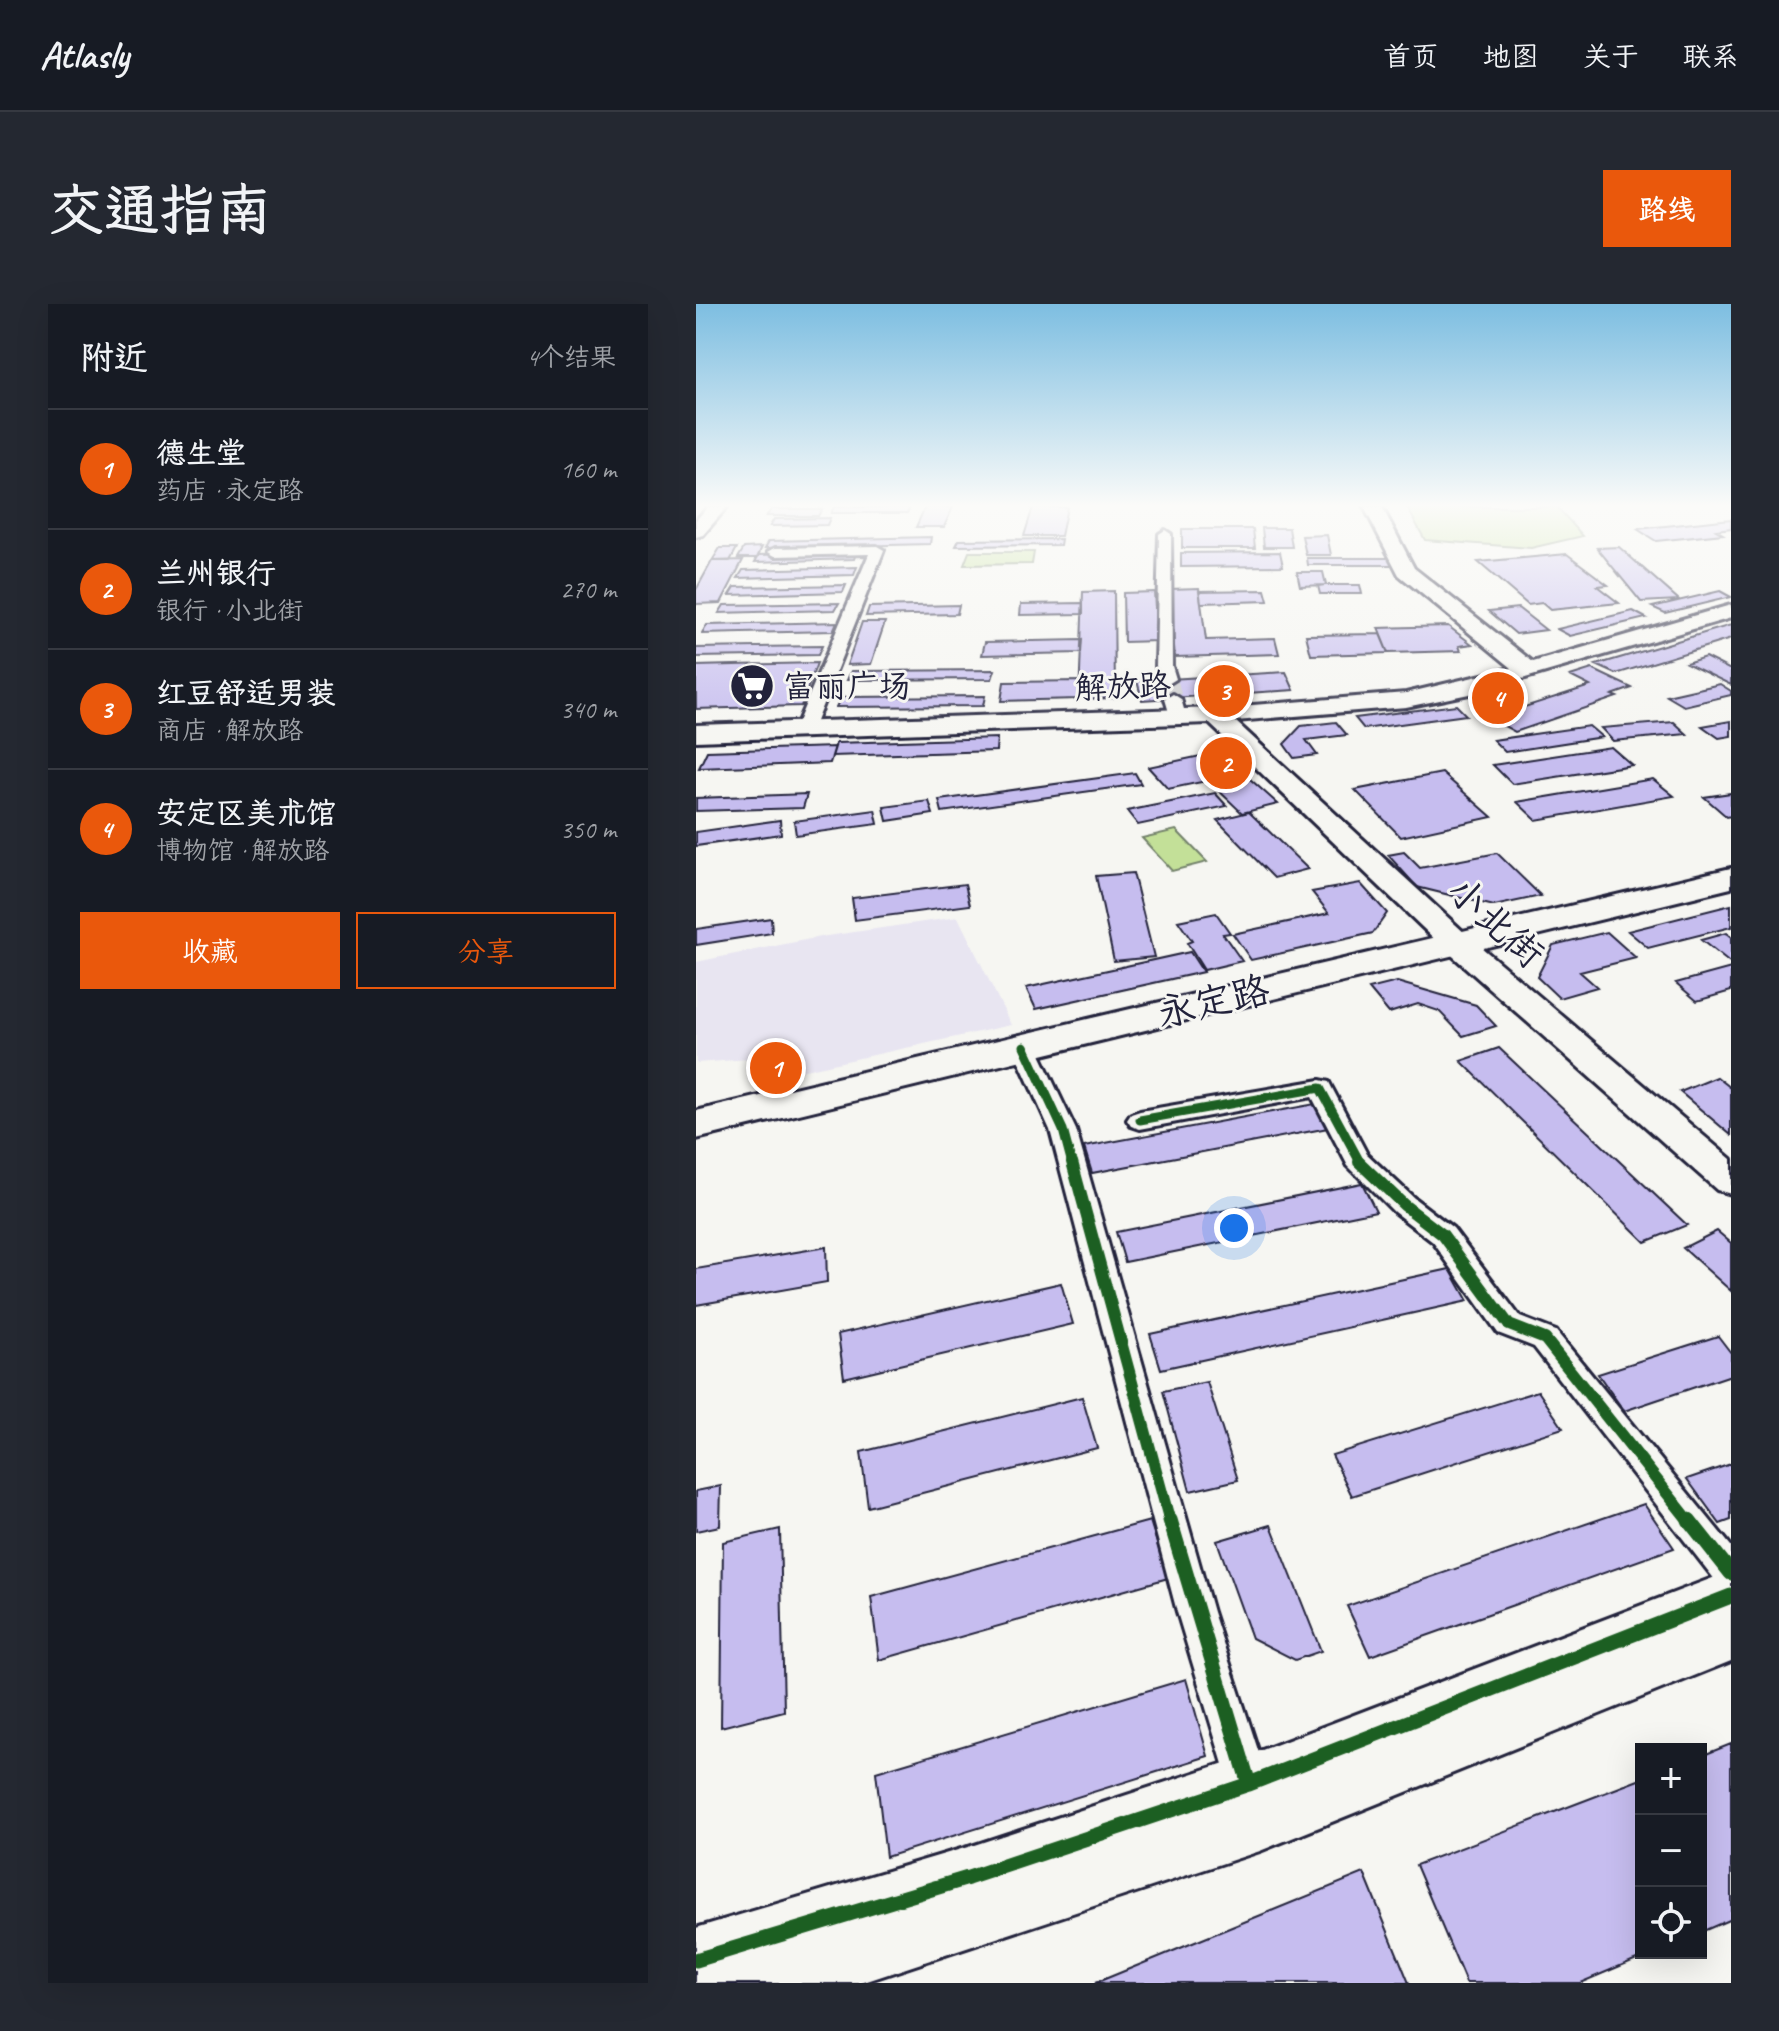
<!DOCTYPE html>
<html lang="zh">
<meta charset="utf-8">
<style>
:root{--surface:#171b24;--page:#242831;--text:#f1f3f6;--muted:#9ea1a6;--line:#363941;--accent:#ea580c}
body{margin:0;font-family:Caveat,"LXGW WenKai TC",sans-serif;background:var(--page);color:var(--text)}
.controls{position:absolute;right:24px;bottom:24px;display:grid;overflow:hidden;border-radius:0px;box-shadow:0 8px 32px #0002}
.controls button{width:72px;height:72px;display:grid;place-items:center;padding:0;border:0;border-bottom:2px solid var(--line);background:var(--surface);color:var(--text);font:40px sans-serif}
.you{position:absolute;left:538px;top:924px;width:28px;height:28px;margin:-20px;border:6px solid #fff;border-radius:50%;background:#1a73e8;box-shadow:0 0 0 12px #1a73e833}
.badge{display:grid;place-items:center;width:52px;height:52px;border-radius:50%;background:var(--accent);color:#fff;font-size:26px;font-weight:700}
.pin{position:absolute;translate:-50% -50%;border:4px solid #fff;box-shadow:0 2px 8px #0006}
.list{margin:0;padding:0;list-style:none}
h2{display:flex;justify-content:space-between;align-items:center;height:104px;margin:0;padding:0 32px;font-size:34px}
h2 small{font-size:26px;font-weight:400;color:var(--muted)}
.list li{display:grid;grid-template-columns:52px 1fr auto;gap:24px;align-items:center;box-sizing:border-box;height:120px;padding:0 32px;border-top:2px solid var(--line)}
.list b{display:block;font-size:30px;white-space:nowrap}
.list p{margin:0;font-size:26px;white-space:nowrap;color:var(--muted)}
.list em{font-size:26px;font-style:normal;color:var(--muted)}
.actions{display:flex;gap:16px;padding:24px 32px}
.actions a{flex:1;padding:18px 0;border:2px solid var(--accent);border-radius:0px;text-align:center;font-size:28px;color:var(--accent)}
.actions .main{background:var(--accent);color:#fff}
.icon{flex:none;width:44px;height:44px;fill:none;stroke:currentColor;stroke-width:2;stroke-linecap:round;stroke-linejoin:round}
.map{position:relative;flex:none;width:1035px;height:1679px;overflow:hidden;border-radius:0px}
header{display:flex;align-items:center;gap:48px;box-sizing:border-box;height:112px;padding:0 40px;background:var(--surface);border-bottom:2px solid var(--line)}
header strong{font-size:38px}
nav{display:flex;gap:44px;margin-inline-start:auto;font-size:28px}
.intro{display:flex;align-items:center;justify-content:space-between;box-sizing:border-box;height:192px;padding:0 48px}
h1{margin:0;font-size:56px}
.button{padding:20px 36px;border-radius:0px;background:var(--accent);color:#fff;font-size:28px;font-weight:700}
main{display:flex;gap:48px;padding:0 48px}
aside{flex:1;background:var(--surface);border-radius:0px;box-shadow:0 8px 32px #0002}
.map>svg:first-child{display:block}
.built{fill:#e8e5f1}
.green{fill:#c3e098;stroke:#72816a;stroke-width:2}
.building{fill:#c6bdef;stroke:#22223b;stroke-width:2}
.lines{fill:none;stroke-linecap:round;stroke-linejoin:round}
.street-tunnel{stroke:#cccccd;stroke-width:18;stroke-dasharray:18 9;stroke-linecap:butt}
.street-casing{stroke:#22223b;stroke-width:6}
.secondary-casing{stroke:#22223b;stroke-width:6}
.primary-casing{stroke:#22223b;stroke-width:6}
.street{fill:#f6f6f2;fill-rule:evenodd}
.secondary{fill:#f6f6f2;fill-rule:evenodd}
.primary{fill:#f6f6f2;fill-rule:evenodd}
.cycleway-far2-casing{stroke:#f6f6f2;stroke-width:13}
.cycleway-far1-casing{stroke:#f6f6f2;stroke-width:17}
.cycleway-casing{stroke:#f6f6f2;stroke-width:20}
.cycleway-far2{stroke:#1b5e20;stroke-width:9}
.cycleway-far1{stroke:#1b5e20;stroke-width:12}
.cycleway{stroke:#1b5e20;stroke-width:15}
.labels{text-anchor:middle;stroke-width:6;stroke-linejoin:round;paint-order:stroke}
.far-poi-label{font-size:32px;fill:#22223b;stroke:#f6f6f2;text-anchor:start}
.far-street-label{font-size:32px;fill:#22223b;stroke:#f6f6f2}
.street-label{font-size:38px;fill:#22223b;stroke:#f6f6f2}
</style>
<header>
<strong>Atlasly</strong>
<nav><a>首页</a><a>地图</a><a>关于</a><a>联系</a></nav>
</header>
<div class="intro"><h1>交通指南</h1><a class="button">路线</a></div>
<main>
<aside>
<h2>附近<small>4个结果</small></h2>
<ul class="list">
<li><span class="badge">1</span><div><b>德生堂</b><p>药店 · 永定路</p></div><em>160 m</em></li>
<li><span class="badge">2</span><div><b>兰州银行</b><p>银行 · 小北街</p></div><em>270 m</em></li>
<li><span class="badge">3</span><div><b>红豆舒适男装</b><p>商店 · 解放路</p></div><em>340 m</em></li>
<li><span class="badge">4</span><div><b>安定区美术馆</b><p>博物馆 · 解放路</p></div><em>350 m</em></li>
</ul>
<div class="actions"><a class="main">收藏</a><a>分享</a></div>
</aside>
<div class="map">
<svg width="1035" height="1679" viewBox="0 0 1035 1679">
<rect width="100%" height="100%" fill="#f6f6f2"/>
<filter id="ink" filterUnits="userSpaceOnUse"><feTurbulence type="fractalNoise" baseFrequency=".0125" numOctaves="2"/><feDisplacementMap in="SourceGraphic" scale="16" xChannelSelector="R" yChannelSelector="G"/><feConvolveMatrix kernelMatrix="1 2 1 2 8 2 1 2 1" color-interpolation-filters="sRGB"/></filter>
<g filter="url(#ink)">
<path class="built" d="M 262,613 L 315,721 L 63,776 L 66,754 L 0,759 L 0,658 L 124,633 Z"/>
<path class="green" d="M 711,203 L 861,203 L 887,232 L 835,244 L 729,236 Z
M 273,248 L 338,248 L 336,260 L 268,261 Z
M 480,526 L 511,558 L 476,567 L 446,534 Z"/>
<path class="building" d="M 138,203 L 214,203 L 211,209 L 135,209 Z
M 229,203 L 257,203 L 248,223 L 220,223 Z
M 337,203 L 371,203 L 365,232 L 328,232 Z
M 76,205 L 126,205 L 122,212 L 70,212 Z
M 134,214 L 131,221 L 74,222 L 78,215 Z
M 1035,215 L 1035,224 L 1020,226 L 1027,230 L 960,237 L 941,225 Z
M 566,224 L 593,224 L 596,243 L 568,243 Z
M 486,225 L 557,225 L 559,244 L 486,244 Z
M 631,231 L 635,251 L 610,251 L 606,232 Z
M 235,233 L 234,240 L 69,244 L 73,237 Z
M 365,235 L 364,241 L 260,242 L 263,236 Z
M 66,243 L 61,254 L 42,254 L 48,244 Z
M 923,243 L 983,296 L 945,298 L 901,244 Z
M 24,244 L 41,244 L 34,257 L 16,257 Z
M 161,248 L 158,255 L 59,258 L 63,251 Z
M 584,248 L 587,262 L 485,263 L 485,249 Z
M 871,250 L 912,281 L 901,282 L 923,299 L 854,306 L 846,299 L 832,301 L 782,258 Z
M 611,254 L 696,254 L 699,261 L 612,261 Z
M 47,256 L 25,299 L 0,300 L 0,286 L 16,257 Z
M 161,263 L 158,271 L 42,274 L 47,266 Z
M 601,268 L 627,268 L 630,281 L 604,282 Z
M 150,281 L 147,288 L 34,291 L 39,283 Z
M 630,281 L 664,281 L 666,290 L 624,290 L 622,282 Z
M 503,284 L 510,336 L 579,334 L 583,350 L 479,353 L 473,285 Z
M 569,286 L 572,297 L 505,299 L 503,287 Z
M 418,287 L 419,394 L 383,395 L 387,288 Z
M 1024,287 L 1035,293 L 969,309 L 956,303 Z
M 458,288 L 461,337 L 428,338 L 427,289 Z
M 143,299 L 139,306 L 23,309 L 28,301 Z
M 387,299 L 387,310 L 324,311 L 325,300 Z
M 263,301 L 261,310 L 170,312 L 173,303 Z
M 822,304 L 850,326 L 820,330 L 793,307 Z
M 937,307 L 950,314 L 874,332 L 861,325 Z
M 141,318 L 137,327 L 6,330 L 11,321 Z
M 166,318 L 189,318 L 175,360 L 151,361 Z
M 1035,321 L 1035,335 L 920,370 L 900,361 Z
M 752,322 L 776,340 L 763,342 L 765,347 L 692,349 L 682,324 Z
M 684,330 L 692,349 L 615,351 L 610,331 Z
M 386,336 L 385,349 L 286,351 L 289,338 Z
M 126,342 L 122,351 L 0,353 L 0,344 Z
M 1009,353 L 1035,366 L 1035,381 L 990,359 Z
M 121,359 L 105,402 L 0,405 L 0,362 Z
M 896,365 L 936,384 L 916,391 L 921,393 L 819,428 L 786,410 L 807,403 L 816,407 L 894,382 L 874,372 Z
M 299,366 L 296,375 L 151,376 L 155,367 Z
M 590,368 L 598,386 L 446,396 L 441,377 Z
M 384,377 L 383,395 L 305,397 L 308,378 Z
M 1024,380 L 1035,387 L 1035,391 L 988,402 L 971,392 Z
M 289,392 L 287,402 L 140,403 L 145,393 Z
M 760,401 L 770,411 L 668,425 L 659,414 Z
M 1035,417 L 1035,432 L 1023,434 L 1006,422 Z
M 640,418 L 651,431 L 610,436 L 621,451 L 598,454 L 588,440 L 605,422 Z
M 978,418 L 991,430 L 917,437 L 905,424 Z
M 893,422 L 906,433 L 809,448 L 797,436 Z
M 301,434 L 300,447 L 136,452 L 140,439 Z
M 139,443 L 134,459 L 3,464 L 11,447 Z
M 915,443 L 936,461 L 816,480 L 797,461 Z
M 528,447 L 549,469 L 472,485 L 452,463 Z
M 439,469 L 445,480 L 246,508 L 243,496 Z
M 746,469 L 796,513 L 705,533 L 659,486 Z
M 554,475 L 582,500 L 546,509 L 519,483 Z
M 957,475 L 978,492 L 840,516 L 821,498 Z
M 519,489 L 531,502 L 442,521 L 431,507 Z
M 1035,489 L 1035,512 L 1031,513 L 1008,493 Z
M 111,490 L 107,504 L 0,507 L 0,494 Z
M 233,497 L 237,510 L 191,517 L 188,503 Z
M 179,506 L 182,520 L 100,531 L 98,517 Z
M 553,508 L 612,565 L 578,574 L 521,516 Z
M 84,516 L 85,530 L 0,542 L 0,528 Z
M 708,548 L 724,564 L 801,549 L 845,592 L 798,602 L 721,583 L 692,551 Z
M 437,569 L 458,653 L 418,657 L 400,572 Z
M 664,579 L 691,609 L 677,629 L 555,656 L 537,630 L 633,609 L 616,588 Z
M 269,580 L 274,601 L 159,616 L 156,594 Z
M 1035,601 L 1035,623 L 952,644 L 932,627 Z
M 520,609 L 534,629 L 527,630 L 546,657 L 508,666 L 491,639 L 496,637 L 482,617 Z
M 75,614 L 76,629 L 0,641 L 0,625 Z
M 911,628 L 940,654 L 884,668 L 901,683 L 863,694 L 841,673 L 857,641 Z
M 1030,629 L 1035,633 L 1035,660 L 1005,636 Z
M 494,648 L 507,668 L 340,705 L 330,684 Z
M 1035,664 L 1035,687 L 1001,697 L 980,679 Z
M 701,678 L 780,701 L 800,722 L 767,732 L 743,707 L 722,700 L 693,709 L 673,685 Z
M 803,744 L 991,921 L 949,938 L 765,757 Z
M 1021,773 L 1035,784 L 1035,831 L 984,788 Z
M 619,800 L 632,824 L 396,869 L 388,843 Z
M 666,879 L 680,907 L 429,958 L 420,928 Z
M 1021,927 L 1035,939 L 1035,987 L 987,944 Z
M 130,943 L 131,978 L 0,1001 L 0,965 Z
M 754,965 L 772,997 L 465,1065 L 454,1030 Z
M 365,979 L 377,1020 L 148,1074 L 142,1030 Z
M 1022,1032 L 1035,1049 L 1035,1071 L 928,1107 L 902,1070 Z
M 511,1078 L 542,1176 L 494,1187 L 467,1087 Z
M 842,1087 L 867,1124 L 656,1192 L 636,1151 Z
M 386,1093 L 401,1144 L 172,1203 L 165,1148 Z
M 1035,1160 L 1035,1216 L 1024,1220 L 991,1175 Z
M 25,1182 L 24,1222 L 0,1227 L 0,1187 Z
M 948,1200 L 978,1244 L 674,1352 L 651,1302 Z
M 454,1217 L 472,1274 L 183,1356 L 175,1293 Z
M 575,1221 L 625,1347 L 599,1356 L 556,1334 L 521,1237 Z
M 84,1225 L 88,1407 L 25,1423 L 27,1238 Z
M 490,1375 L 512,1452 L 190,1553 L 180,1468 Z
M 1035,1440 L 1035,1615 L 1005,1628 L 1005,1452 Z
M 945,1475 L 945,1649 L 955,1649 L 884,1679 L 770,1679 L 720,1561 Z
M 668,1569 L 713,1679 L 399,1679 Z"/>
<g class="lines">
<path class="street-tunnel" d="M 472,375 L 477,395"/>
<g class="street-casing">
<path id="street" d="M 469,226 L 475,230 L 476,362 L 480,375 L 472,380 L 464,375 L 460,362 L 463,230 Z
M 181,242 L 188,246 L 117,425 L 108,430 L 102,429 L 99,425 L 173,250 L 79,252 L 72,248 L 79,244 Z
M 477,390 L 485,395 L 490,412 L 488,416 L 482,417 L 474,412 L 469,395 Z
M 328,735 L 336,737 L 340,742 L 380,826 L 517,1308 L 573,1480 L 567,1494 L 553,1500 L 539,1494 L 533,1480 L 481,1308 L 354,826 L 316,742 L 320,737 Z
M 624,776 L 633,778 L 636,784 L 671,850 L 718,894 L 757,924 L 824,1013 L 860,1027 L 1035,1242 L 1035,1285 L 1023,1281 L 838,1043 L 802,1029 L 737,938 L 698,908 L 652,862 L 616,793 L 444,825 L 435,822 L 431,816 L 435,810 L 444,807 Z"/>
</g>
<g class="secondary-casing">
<path id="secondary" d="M 12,203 L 31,203 L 7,231 L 0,233 L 0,216 Z
M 668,203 L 686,203 L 718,264 L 837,358 L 1035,301 L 1035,314 L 778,389 L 710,403 L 539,417 L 772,632 L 1035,855 L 1035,890 L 1021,886 L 750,646 L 513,419 L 0,437 L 0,421 L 519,404 L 710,389 L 816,364 L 703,271 Z
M 1035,1267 L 1035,1357 L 564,1547 L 165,1679 L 0,1679 L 0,1624 L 272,1543 L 553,1451 Z"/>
</g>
<g class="primary-casing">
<path id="primary" d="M 1035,564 L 1035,584 L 0,835 L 0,807 Z"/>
</g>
<use href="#street" class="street"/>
<use href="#secondary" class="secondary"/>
<use href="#primary" class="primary"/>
<g class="cycleway-far2-casing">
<path id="cycleway-far2" d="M 328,742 L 367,826 L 376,860
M 444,816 L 624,784 L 665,860"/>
</g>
<g class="cycleway-far1-casing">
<path id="cycleway-far1" d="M 376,858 L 474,1218
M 663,858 L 708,901 L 747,931 L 813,1021 L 849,1035 L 994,1218"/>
</g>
<g class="cycleway-casing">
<path id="cycleway" d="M 474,1216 L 553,1480
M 993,1216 L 1035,1269
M 0,1656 L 272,1574 L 553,1480 L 1035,1292"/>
</g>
<use href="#cycleway-far2" class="cycleway-far2"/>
<use href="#cycleway-far1" class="cycleway-far1"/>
<use href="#cycleway" class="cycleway"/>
</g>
</g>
<linearGradient id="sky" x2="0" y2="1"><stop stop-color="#7dbee1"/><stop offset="0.46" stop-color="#fbfbf9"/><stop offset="1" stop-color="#fbfbf9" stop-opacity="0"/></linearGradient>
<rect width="1035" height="438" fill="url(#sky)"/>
<defs>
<g id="supermarket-disc" transform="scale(2.3)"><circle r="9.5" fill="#22223b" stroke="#f6f6f2"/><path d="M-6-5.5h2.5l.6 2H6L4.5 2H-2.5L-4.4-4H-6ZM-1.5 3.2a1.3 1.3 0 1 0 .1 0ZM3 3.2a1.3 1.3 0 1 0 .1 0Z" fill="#fff"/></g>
</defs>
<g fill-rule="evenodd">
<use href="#supermarket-disc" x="56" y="382"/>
</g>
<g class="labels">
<g class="far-poi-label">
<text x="87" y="393">富丽广场</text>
</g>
<g class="far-street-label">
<text transform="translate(427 382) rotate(-2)" y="11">解放路</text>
</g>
<g class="street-label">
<text transform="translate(800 618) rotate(42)" y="13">小北街</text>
<text transform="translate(517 697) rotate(-13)" y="13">永定路</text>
</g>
</g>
</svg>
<div class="controls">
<button>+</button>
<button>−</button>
<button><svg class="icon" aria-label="locate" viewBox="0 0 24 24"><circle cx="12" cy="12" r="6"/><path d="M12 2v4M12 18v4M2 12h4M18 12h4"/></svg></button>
</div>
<div class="you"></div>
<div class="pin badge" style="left:80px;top:764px">1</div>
<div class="pin badge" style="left:530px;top:459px">2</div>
<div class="pin badge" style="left:528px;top:387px">3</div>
<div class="pin badge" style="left:802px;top:394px">4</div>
</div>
</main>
